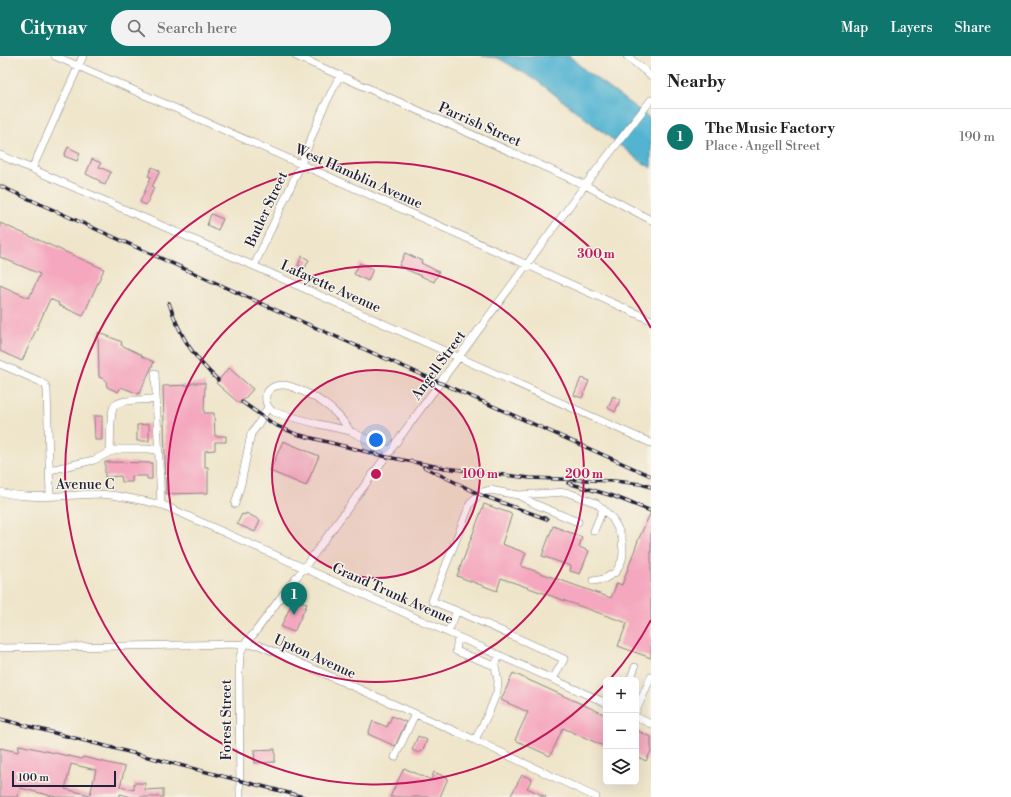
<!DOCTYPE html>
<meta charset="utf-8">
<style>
:root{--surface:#fff;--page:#f2f2f2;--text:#222;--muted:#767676;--line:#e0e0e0;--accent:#0f766e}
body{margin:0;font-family:"Libre Bodoni",serif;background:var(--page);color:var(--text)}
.controls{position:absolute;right:12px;bottom:12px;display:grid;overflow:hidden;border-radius:6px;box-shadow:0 4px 16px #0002}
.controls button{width:36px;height:36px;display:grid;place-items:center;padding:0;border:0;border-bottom:1px solid var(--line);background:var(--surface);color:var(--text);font:20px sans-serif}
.scale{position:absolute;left:12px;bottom:10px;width:104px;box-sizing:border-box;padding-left:4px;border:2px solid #22223b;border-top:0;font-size:11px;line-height:14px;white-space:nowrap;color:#22223b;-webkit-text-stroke:3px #f7f3e8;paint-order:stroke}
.you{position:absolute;left:376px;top:384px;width:14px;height:14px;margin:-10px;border:3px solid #fff;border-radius:50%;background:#1a73e8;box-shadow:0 0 0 6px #1a73e833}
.badge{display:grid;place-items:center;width:26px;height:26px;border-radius:50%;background:var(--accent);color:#fff;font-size:13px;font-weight:700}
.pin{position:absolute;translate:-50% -33px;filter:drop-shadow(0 1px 2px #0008)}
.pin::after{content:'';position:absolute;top:21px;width:14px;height:12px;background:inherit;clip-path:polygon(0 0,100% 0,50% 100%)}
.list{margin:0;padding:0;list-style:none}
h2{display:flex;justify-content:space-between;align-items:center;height:52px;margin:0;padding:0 16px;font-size:17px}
h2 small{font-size:13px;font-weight:400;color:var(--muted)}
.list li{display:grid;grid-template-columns:26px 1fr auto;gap:12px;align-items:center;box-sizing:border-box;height:56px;padding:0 16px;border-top:1px solid var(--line)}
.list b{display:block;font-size:15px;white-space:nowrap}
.list p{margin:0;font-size:13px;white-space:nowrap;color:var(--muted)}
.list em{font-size:13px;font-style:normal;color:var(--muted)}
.icon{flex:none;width:22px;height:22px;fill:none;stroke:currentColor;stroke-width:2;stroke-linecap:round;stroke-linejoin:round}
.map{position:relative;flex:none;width:651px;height:741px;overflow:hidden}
header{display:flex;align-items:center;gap:24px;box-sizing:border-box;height:56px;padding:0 20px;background:var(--accent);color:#fff}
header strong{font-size:19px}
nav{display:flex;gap:22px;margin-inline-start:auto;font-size:14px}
.search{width:280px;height:36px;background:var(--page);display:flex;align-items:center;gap:10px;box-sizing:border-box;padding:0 14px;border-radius:22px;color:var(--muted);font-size:15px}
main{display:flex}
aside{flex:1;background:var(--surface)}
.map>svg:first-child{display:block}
.water{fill:#53b4d1;stroke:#3a6b86}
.building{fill:#f4a7be;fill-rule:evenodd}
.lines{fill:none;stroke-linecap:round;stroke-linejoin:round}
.minor-casing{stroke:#888482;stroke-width:8}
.minor{stroke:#fff;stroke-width:7}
.rail-casing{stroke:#22223b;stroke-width:3.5}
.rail{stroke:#f7f3e8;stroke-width:2;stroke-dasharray:6;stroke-linecap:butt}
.ring{fill:none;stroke:#c2185b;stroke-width:2}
.labels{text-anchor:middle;stroke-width:3;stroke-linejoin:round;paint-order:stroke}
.street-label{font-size:14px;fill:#22223b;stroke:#f7f3e8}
.centre{fill:#c2185b;stroke:#f7f3e8;stroke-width:2}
.ring-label{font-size:12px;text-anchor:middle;font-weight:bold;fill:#c2185b;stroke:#f7f3e8;stroke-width:3;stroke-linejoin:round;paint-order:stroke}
</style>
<header>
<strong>Citynav</strong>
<div class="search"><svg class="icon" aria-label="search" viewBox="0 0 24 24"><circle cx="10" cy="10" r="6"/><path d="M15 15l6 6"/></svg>Search here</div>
<nav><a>Map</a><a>Layers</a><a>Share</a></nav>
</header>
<main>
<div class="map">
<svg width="651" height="741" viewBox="0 0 651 741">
<rect width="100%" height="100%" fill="#f7f3e8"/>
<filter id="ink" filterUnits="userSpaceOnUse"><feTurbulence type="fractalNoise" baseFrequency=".025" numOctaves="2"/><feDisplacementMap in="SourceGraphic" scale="8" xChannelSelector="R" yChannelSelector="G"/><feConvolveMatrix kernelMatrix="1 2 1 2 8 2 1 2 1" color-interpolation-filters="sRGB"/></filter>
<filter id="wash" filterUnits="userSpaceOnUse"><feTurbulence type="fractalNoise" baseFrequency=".012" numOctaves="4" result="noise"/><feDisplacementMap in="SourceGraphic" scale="16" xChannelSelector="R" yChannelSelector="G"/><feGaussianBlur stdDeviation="0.9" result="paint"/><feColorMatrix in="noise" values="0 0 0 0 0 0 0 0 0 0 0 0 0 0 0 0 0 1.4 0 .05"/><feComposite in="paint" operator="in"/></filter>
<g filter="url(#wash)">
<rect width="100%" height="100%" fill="#efe5ca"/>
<path class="water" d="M 482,0 L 569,0 L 586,15 L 651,63 L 651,112 L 639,104 L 536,24 L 498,2 Z"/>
<g id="blocks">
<path class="building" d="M 68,91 L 80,97 L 77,105 L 64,100 Z
M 92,103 L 101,107 L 99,111 L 111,116 L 105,129 L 100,127 L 100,125 L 86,118 Z
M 152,111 L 160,115 L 152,131 L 154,132 L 146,149 L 140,146 L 151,121 L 148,120 Z
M 211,158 L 223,163 L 218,174 L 207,169 Z
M 0,167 L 104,213 L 83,260 L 58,249 L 59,247 L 50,243 L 22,305 L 0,295 L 0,229 L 29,242 L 40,218 L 0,201 Z
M 405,197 L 422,205 L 421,207 L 439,216 L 434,226 L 399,210 Z
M 302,200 L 309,204 L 305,212 L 298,209 Z
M 360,207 L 373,213 L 368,225 L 354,218 Z
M 98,276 L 122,286 L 121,289 L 142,299 L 141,300 L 154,306 L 139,338 L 121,331 L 118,336 L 107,331 L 106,324 L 99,321 Z
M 229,312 L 253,333 L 240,348 L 216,327 Z
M 581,322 L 589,325 L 582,342 L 574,339 Z
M 191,327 L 205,327 L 204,357 L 214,357 L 215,380 L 226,380 L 226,386 L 215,386 L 215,394 L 205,395 L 205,411 L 208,411 L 208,437 L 166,438 L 163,330 L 191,329 Z
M 613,340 L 620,344 L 615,356 L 608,352 Z
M 94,360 L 102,360 L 102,384 L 95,384 Z
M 149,368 L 149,385 L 137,385 L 137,369 Z
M 283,385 L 319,400 L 306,430 L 270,415 Z
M 105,406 L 152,407 L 152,423 L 147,423 L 147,420 L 132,420 L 132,426 L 122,426 L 121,420 L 105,421 Z
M 484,448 L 512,458 L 502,488 L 526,497 L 521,510 L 611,542 L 617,527 L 622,529 L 639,482 L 651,456 L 651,602 L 618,590 L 627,567 L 501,522 L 497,535 L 457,520 Z
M 246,457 L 260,464 L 255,476 L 237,468 L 242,458 L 245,459 Z
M 553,470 L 582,481 L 579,491 L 589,495 L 580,518 L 570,515 L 571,510 L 542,500 Z
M 294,542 L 307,548 L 294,576 L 281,571 Z
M 513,617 L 606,659 L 606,691 L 563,672 L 550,700 L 515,684 L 528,656 L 501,644 Z
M 392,660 L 406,666 L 395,690 L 368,678 L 373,665 L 387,671 Z
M 636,674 L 651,681 L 651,695 L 646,705 L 636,700 Z
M 418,680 L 427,684 L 422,696 L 420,695 L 419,697 L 412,694 Z
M 19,689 L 82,703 L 83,701 L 125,711 L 120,731 L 134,734 L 134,727 L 145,727 L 145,734 L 163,733 L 163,741 L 132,741 L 120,738 L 120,741 L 56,741 L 20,732 L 17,741 L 0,741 L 0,692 L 18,696 ZM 71,708 L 96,714 L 90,739 L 65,733 Z
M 275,693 L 275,706 L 255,707 L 254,694 Z
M 404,712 L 431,724 L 434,716 L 448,722 L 440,741 L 390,741 Z
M 522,719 L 532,723 L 527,732 L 546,741 L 510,741 Z"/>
</g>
</g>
<g filter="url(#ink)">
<use href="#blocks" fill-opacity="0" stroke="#888482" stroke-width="1"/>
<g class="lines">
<g class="minor-casing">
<path id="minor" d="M 55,0 L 179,54 L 651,264
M 296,0 L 585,129 L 651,164
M 627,0 L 651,20
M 0,99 L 254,210 L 651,387
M 32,113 L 83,0
M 254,210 L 301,108 L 322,55 L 340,19
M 0,308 L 39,325 L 45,329 L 47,333 L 50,440
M 155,317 L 161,449
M 350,375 C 338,355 321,343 300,334 C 295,332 289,329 283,329 C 265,329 260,345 273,356 L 318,368 L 350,375 L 391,395
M 110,396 C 111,387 109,355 115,349 C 122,343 147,344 156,343
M 50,414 L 94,404 L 110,396 L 121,393 L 148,393 L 158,394
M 0,436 C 31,444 64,439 96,438 C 119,438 141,445 163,449 L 606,647
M 518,439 L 535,448 L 578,466
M 235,448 L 241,428 L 251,378 L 257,370 L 268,351
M 594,475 L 603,453
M 457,555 L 564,603 L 553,623
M 448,576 L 457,555 L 432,545 L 470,448 C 476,441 480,436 490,434 L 518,439 L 566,436 L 596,447 L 603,453 L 612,462 L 618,473 L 622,482 L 623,497 L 622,504 L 616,516 L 604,523 L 593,525
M 458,581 L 456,595 L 495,610
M 0,592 L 244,588 L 259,589 L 475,684 L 596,741
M 630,624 L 635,611
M 636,655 L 651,621
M 636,661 L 651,668
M 475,684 L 489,656 L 497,636 L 498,625 L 495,610 L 499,599
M 395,701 L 415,658
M 240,741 L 239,616 L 240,600 L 244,588 L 253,579 L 290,529 L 304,512 L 585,129 L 651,44"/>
</g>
<use href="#minor" class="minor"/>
<g class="rail-casing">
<path id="rail" d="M 0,130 L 296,263 L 651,420
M 169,247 C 180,280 193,301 218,324
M 242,346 L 275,369 L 296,378 L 387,401 L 445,412 L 530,422 L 614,425 L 641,428 L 651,431
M 424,411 L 481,439 L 547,463
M 568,427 L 613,440 L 651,455
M 0,663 L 304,741"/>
</g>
<use href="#rail" class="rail"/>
</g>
</g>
<circle cx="376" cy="418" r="104" fill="#c2185b" fill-opacity=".12"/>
<g class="ring">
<circle cx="376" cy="418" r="104"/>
<circle cx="376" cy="418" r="208"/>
<path d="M651 564A311 311 0 0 1 611 622M605 628A311 311 0 1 1 651 272"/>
</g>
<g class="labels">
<g class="street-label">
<text transform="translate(480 68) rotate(24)" y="5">Parrish Street</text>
<text transform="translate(359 120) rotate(24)" y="5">West Hamblin Avenue</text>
<text transform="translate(266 153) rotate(-65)" y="5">Butler Street</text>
<text transform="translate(331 230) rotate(24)" y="5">Lafayette Avenue</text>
<text transform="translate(438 309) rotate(-54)" y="5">Angell Street</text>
<text x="85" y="433">Avenue C</text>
<text transform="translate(393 537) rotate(24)" y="5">Grand Trunk Avenue</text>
<text transform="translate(315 600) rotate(24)" y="5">Upton Avenue</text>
<text transform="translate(226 664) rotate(-90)" y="5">Forest Street</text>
</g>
</g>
<circle cx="376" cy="418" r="6" class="centre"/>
<g class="ring-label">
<text x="596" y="202">300 m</text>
<text x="480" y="422">100 m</text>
<text x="584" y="422">200 m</text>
</g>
</svg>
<div class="controls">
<button>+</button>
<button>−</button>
<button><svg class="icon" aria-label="layers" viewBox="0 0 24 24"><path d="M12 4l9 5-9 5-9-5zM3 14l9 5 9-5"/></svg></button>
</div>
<div class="scale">100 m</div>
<div class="you"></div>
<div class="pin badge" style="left:294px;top:559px">1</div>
</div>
<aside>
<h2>Nearby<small></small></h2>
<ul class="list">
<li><span class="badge">1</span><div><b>The Music Factory</b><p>Place · Angell Street</p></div><em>190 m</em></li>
</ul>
</aside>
</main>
